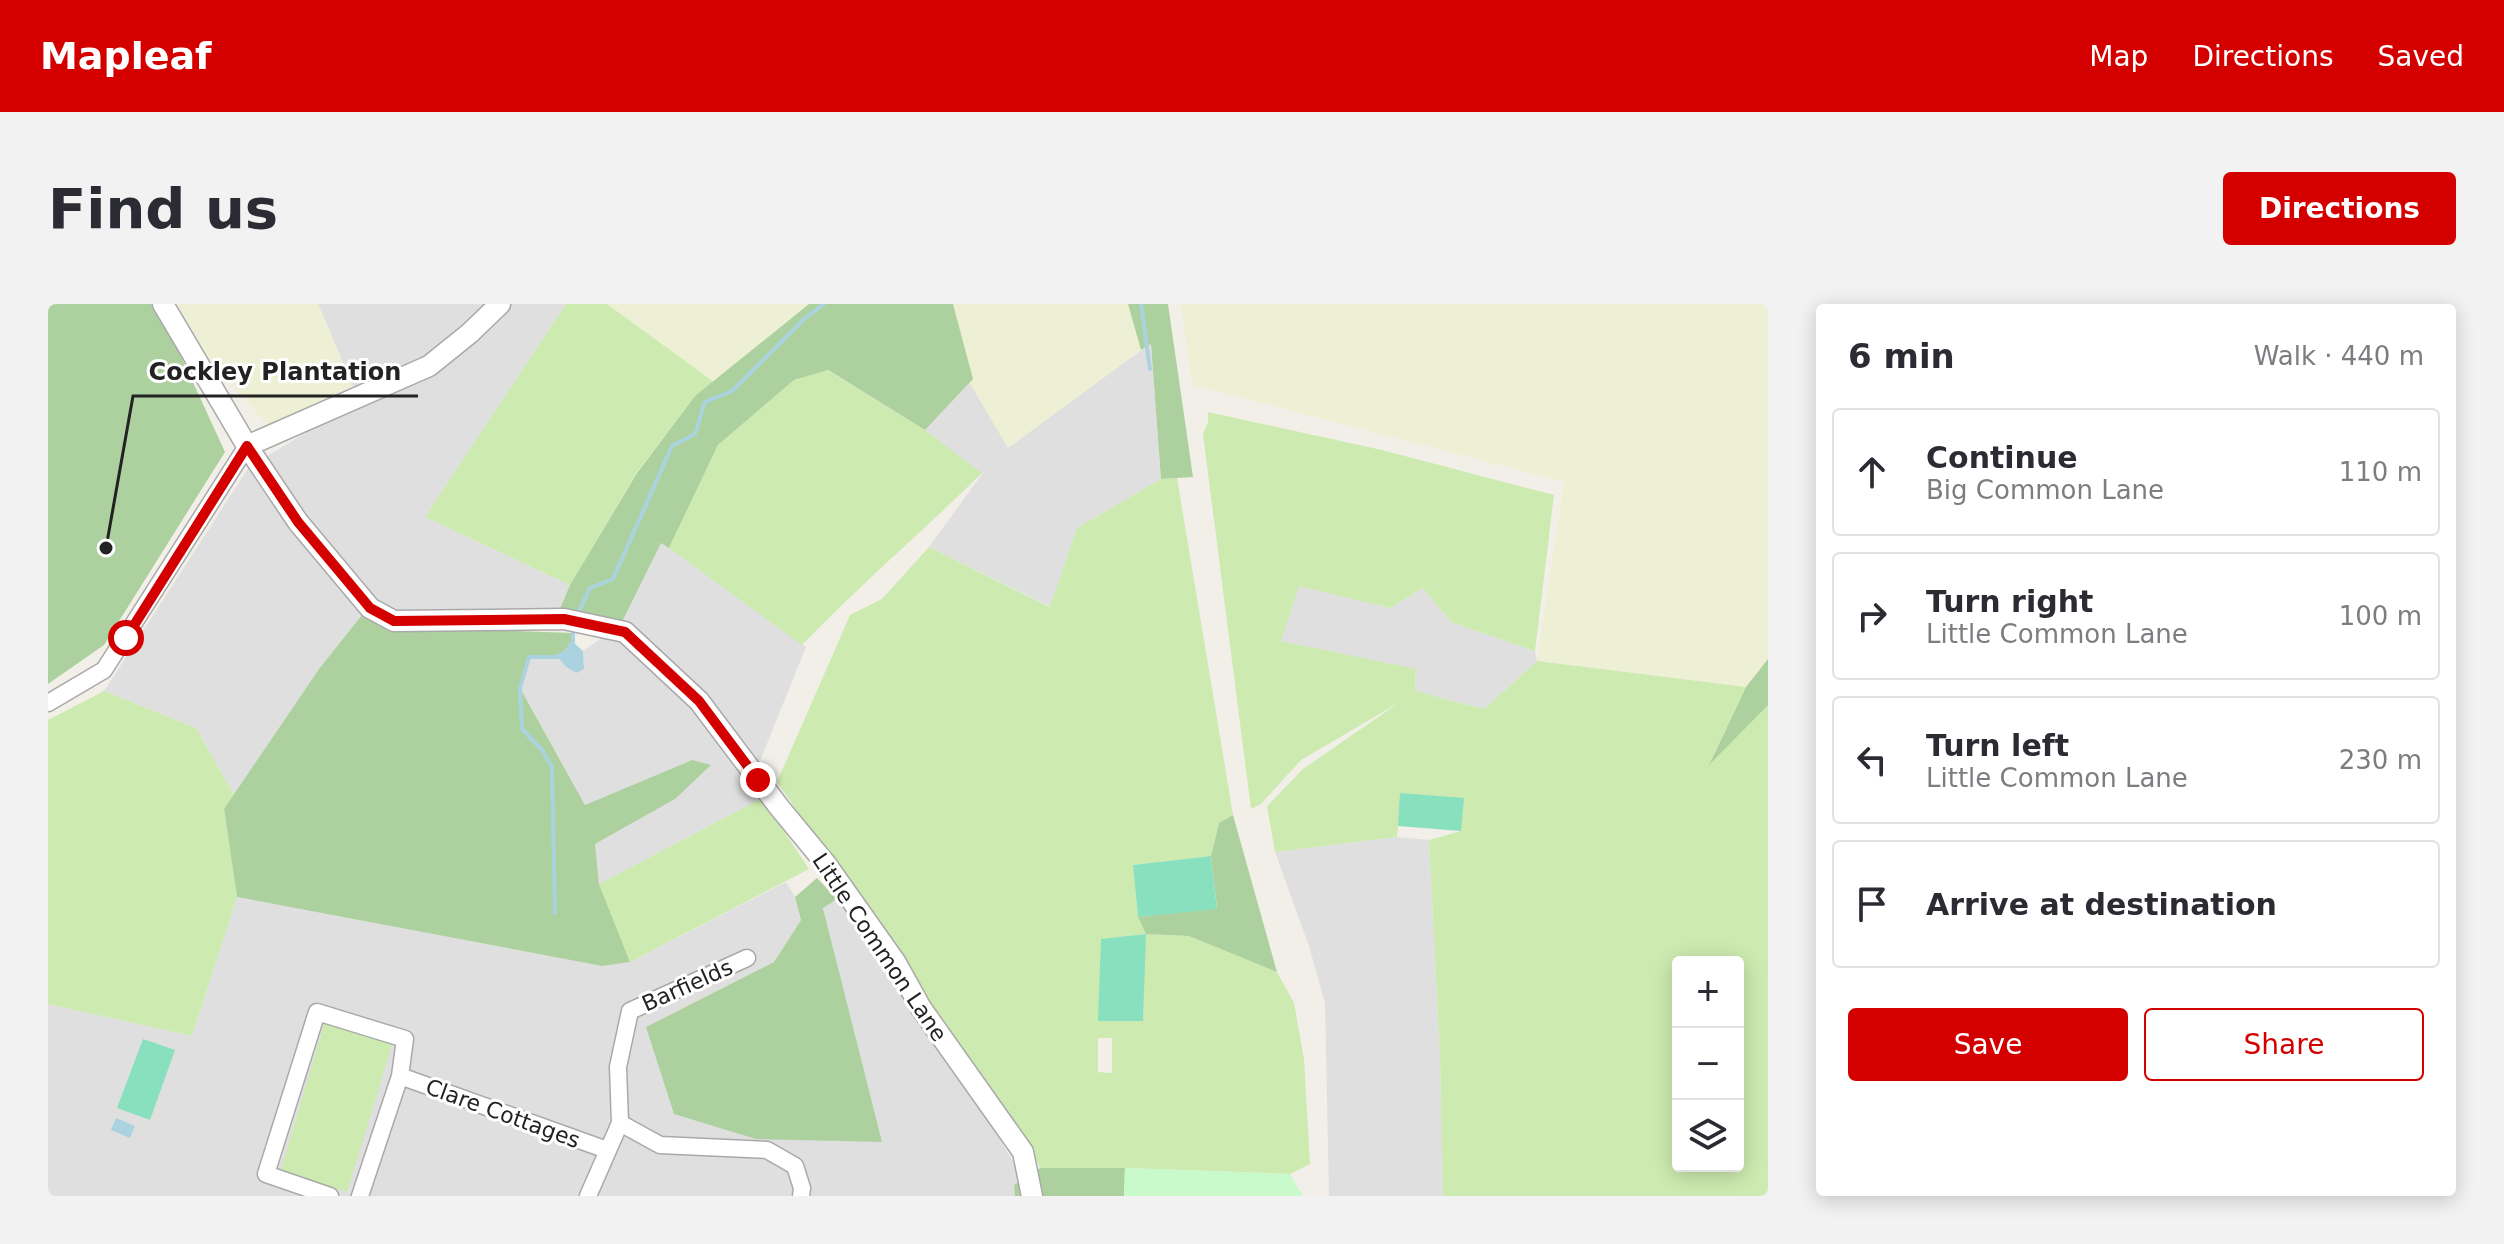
<!DOCTYPE html>
<meta charset="utf-8">
<style>
:root{--surface:#fff;--page:#f2f2f3;--text:#2b2b33;--muted:#7c7c81;--line:#e1e1e2;--accent:#d40000}
body{margin:0;font-family:"DejaVu Sans",sans-serif;background:var(--page);color:var(--text)}
.controls{position:absolute;right:24px;bottom:24px;display:grid;overflow:hidden;border-radius:8px;box-shadow:0 4px 20px #0003}
.controls button{width:72px;height:72px;display:grid;place-items:center;padding:0;border:0;border-bottom:2px solid var(--line);background:var(--surface);color:var(--text);font:40px sans-serif}
.stop{position:absolute;width:24px;height:24px;margin:-18px;border:6px solid #d40000;border-radius:50%;background:#fff}
.stop.end{background:#d40000;border-color:#fff;box-shadow:0 2px 8px #0008}
.list{margin:0;padding:0;list-style:none}
h2{display:flex;justify-content:space-between;align-items:center;height:104px;margin:0;padding:0 32px;font-size:34px}
h2 small{font-size:26px;font-weight:400;color:var(--muted)}
.list li{display:grid;grid-template-columns:52px 1fr auto;gap:24px;align-items:center;box-sizing:border-box;height:128px;margin:0 16px 16px;padding:0 16px;border:2px solid var(--line);border-radius:8px}
.list b{display:block;font-size:30px;white-space:nowrap}
.list p{margin:0;font-size:26px;white-space:nowrap;color:var(--muted)}
.list em{font-size:26px;font-style:normal;color:var(--muted)}
.actions{display:flex;gap:16px;padding:24px 32px}
.actions a{flex:1;padding:18px 0;border:2px solid var(--accent);border-radius:8px;text-align:center;font-size:28px;color:var(--accent)}
.actions .main{background:var(--accent);color:#fff}
.icon{flex:none;width:44px;height:44px;fill:none;stroke:currentColor;stroke-width:2;stroke-linecap:round;stroke-linejoin:round}
.map{position:relative;flex:none;width:1720px;height:892px;overflow:hidden;border-radius:8px}
header{display:flex;align-items:center;gap:48px;box-sizing:border-box;height:112px;padding:0 40px;background:var(--accent);color:#fff}
header strong{font-size:38px}
nav{display:flex;gap:44px;margin-inline-start:auto;font-size:28px}
.intro{display:flex;align-items:center;justify-content:space-between;box-sizing:border-box;height:192px;padding:0 48px}
h1{margin:0;font-size:56px}
.button{padding:20px 36px;border-radius:8px;background:var(--accent);color:#fff;font-size:28px;font-weight:700}
main{display:flex;gap:48px;padding:0 48px}
aside{flex:1;background:var(--surface);border-radius:8px;box-shadow:0 4px 20px #0003}
.map>svg:first-child{display:block}
.residential{fill:#e0dfdf}
.farmland{fill:#eef0d5}
.grass{fill:#cdebb0;fill-rule:evenodd}
.forest{fill:#add19e}
.park{fill:#c8facc}
.pitch{fill:#88e0be}
.water{fill:#aad3df}
.lines{fill:none;stroke-linecap:round;stroke-linejoin:round}
.stream{stroke:#aad3df;stroke-width:4}
.minor-casing{stroke:#a9a9a9;stroke-width:19}
.tertiary-casing{stroke:#a9a9a9;stroke-width:23}
.minor{stroke:#fff;stroke-width:16}
.tertiary{stroke:#fff;stroke-width:20}
.route{stroke:#d40000;stroke-width:10}
.labels{text-anchor:middle;stroke-width:6;stroke-linejoin:round;paint-order:stroke}
.street-label{font-size:22px;fill:#222;stroke:#fff}
.leader{fill:none;stroke:#222;stroke-width:3}
.callout-dot{fill:#222;stroke:#fff;stroke-width:3}
.callout-label{font-size:24px;text-anchor:middle;font-weight:bold;fill:#222;stroke:#fff;stroke-width:6;stroke-linejoin:round;paint-order:stroke}
</style>
<header>
<strong>Mapleaf</strong>
<nav><a>Map</a><a>Directions</a><a>Saved</a></nav>
</header>
<div class="intro"><h1>Find us</h1><a class="button">Directions</a></div>
<main>
<div class="map">
<svg width="1720" height="892" viewBox="0 0 1720 892">
<rect width="100%" height="100%" fill="#f2efe9"/>
<path class="residential" d="M 270,0 L 518,0 L 377,213 L 522,281 L 511,307 L 314,312 L 271,365 L 186,491 L 148,424 L 56,387 L 201,163 L 311,97 Z
M 1103,39 L 1113,175 L 1029,224 L 1003,303 L 881,243 L 934,170 L 877,126 L 925,75 L 961,143 Z
M 613,238 L 758,343 L 710,462 L 714,494 L 551,580 L 547,540 L 627,495 L 644,456 L 537,501 L 472,384 L 481,353 L 510,353 L 517,362 L 536,365 L 535,347 L 573,320 Z
M 1251,282 L 1342,304 L 1375,284 L 1403,318 L 1487,347 L 1489,357 L 1436,405 L 1367,387 L 1368,366 L 1232,337 Z
M 1349,533 L 1381,536 L 1392,752 L 1395,892 L 1281,892 L 1277,699 L 1261,642 L 1227,548 Z
M 738,578 L 747,593 L 753,616 L 726,658 L 598,723 L 833,837 L 775,603 L 789,595 L 922,788 L 976,875 L 967,881 L 967,892 L 0,892 L 0,700 L 144,732 L 189,593 L 554,662 L 582,658 Z"/>
<path class="farmland" d="M 130,0 L 270,0 L 305,82 L 221,123 L 146,37 Z
M 559,0 L 761,0 L 666,78 Z
M 904,0 L 1080,0 L 1093,46 L 960,144 L 921,78 Z
M 1133,0 L 1720,0 L 1720,355 L 1698,383 L 1489,357 L 1516,178 L 1144,81 Z"/>
<path class="grass" d="M 518,0 L 559,0 L 666,78 L 647,92 L 589,168 L 522,281 L 377,213 Z
M 779,66 L 877,126 L 934,169 C 875,227 812,281 754,341 L 621,244 L 670,141 L 746,76 Z
M 1160,108 L 1334,146 L 1506,191 L 1487,347 L 1403,318 L 1375,284 L 1342,304 L 1251,282 L 1233,337 L 1368,365 L 1367,387 L 1436,405 L 1489,357 L 1698,383 L 1662,458 L 1720,360 L 1720,892 L 1395,892 L 1392,752 L 1381,536 L 1413,527 L 1353,489 L 1349,533 L 1227,548 L 1219,502 L 1255,465 L 1352,398 L 1253,456 L 1213,500 L 1203,505 L 1155,130 L 1160,118 ZM 1630,658 L 1690,658 L 1690,862 L 1630,862 Z
M 1129,174 L 1185,511 L 1171,519 L 1163,552 L 1085,561 L 1090,613 L 1098,630 L 1141,632 L 1229,668 L 1246,699 L 1256,755 L 1262,860 L 1242,870 L 1077,864 L 992,864 L 978,836 L 729,478 L 802,311 L 834,295 L 881,243 L 1002,303 L 1029,224 L 1113,175 ZM 1097,630 L 1095,717 L 1051,717 L 1053,636 ZM 1050,734 L 1064,734 L 1064,769 L 1050,768 Z
M 56,387 L 148,424 L 186,491 L 176,505 L 189,593 L 144,732 L 0,700 L 0,416 Z
M 714,494 L 761,565 L 582,658 L 551,580 Z
M 277,717 L 345,738 L 299,888 L 233,866 Z"/>
<path class="forest" d="M 0,0 L 109,0 L 177,148 L 56,341 L 0,380 Z
M 761,0 L 905,0 L 925,75 L 877,126 L 780,66 L 746,76 L 670,141 L 621,244 L 613,239 L 573,320 L 511,307 L 522,281 L 589,169 L 647,92 Z
M 1080,0 L 1120,0 L 1145,173 L 1113,175 L 1103,40 L 1093,46 Z
M 314,311 L 350,323 L 525,329 L 525,338 L 510,353 L 481,353 L 472,384 L 537,501 L 644,456 L 663,461 L 627,495 L 547,540 L 551,580 L 582,658 L 554,662 L 189,593 L 176,505 L 271,365 Z
M 1720,355 L 1720,401 L 1661,461 L 1698,383 Z
M 1185,511 L 1229,668 L 1141,632 L 1098,630 L 1090,613 L 1169,604 L 1163,552 L 1171,519 Z
M 769,574 L 789,595 L 775,604 L 834,838 L 708,835 L 626,810 L 598,723 L 726,658 L 753,616 L 747,593 Z
M 992,864 L 1077,864 L 1076,892 L 967,892 L 966,881 Z"/>
<path class="park" d="M 1077,864 L 1242,870 L 1255,892 L 1076,892 Z"/>
<path class="pitch" d="M 1352,489 L 1416,494 L 1413,527 L 1350,522 Z
M 1163,552 L 1169,605 L 1090,613 L 1085,561 Z
M 1098,630 L 1095,717 L 1050,717 L 1053,635 Z
M 95,735 L 127,746 L 102,816 L 69,804 Z"/>
<path class="water" d="M 525,338 L 535,347 L 536,365 L 528,369 L 517,362 L 510,353 Z
M 68,814 L 87,822 L 82,834 L 63,826 Z"/>
<g class="lines">
<path class="stream" d="M 1093,0 L 1102,65
M 529,311 L 542,284 L 565,275 L 624,142 L 647,130 L 657,98 L 684,87 L 757,14 L 776,0
M 522,341 L 525,338 L 525,323
M 507,609 L 504,463 L 494,446 L 474,425 L 472,384 L 481,353 L 510,353 L 513,350"/>
<g class="minor-casing">
<path id="minor" d="M 0,399 L 56,366 L 199,142
M 352,772 L 559,846
M 572,819 L 612,841 L 719,846 L 747,862 L 754,884 L 753,892
M 282,892 L 218,870 L 269,708 L 357,735 L 352,772 L 312,892
M 540,892 L 572,819 L 570,763 L 582,707 L 699,654"/>
</g>
<g class="tertiary-casing">
<path id="tertiary" d="M 115,0 L 199,142 L 250,218 L 322,304 L 346,317 L 516,315 L 577,328 L 651,397 L 731,503 L 778,560 L 848,659 L 873,704 L 975,848 L 984,892
M 199,142 L 381,62 L 422,29 L 452,0"/>
</g>
<use href="#minor" class="minor"/>
<use href="#tertiary" class="tertiary"/>
</g>
<g class="lines">
<path class="route" d="M 78,334 L 199,142 L 250,218 L 322,304 L 346,317 L 516,315 L 577,328 L 651,397 L 710,476"/>
</g>
<g class="labels">
<g class="street-label">
<text transform="translate(832 643) rotate(56)" y="8">Little Common Lane</text>
<text transform="translate(639 681) rotate(-24)" y="8">Barfields</text>
<text transform="translate(455 809) rotate(20)" y="8">Clare Cottages</text>
</g>
</g>
<path class="leader" d="M58 244L85 92H370"/>
<circle class="callout-dot" cx="58" cy="244" r="8"/>
<g class="callout-label">
<text x="227" y="76">Cockley Plantation</text>
</g>
</svg>
<div class="controls">
<button>+</button>
<button>−</button>
<button><svg class="icon" aria-label="layers" viewBox="0 0 24 24"><path d="M12 4l9 5-9 5-9-5zM3 14l9 5 9-5"/></svg></button>
</div>
<div class="stop" style="left:78px;top:334px"></div>
<div class="stop end" style="left:710px;top:476px"></div>
</div>
<aside>
<h2>6 min<small>Walk · 440 m</small></h2>
<ul class="list">
<li><svg class="icon" aria-label="ahead" viewBox="0 0 24 24"><path d="M12 20V5M6 11l6-6 6 6"/></svg><div><b>Continue</b><p>Big Common Lane</p></div><em>110 m</em></li>
<li><svg class="icon" aria-label="right" viewBox="0 0 24 24"><path d="M7 20v-9h11M14 6l5 5-5 5"/></svg><div><b>Turn right</b><p>Little Common Lane</p></div><em>100 m</em></li>
<li><svg class="icon" aria-label="left" viewBox="0 0 24 24"><path d="M17 20v-9H6M10 6l-5 5 5 5"/></svg><div><b>Turn left</b><p>Little Common Lane</p></div><em>230 m</em></li>
<li><svg class="icon" aria-label="arrive" viewBox="0 0 24 24"><path d="M6 21V4h12l-3 4 3 4H6"/></svg><div><b>Arrive at destination</b></div></li>
</ul>
<div class="actions"><a class="main">Save</a><a>Share</a></div>
</aside>
</main>
